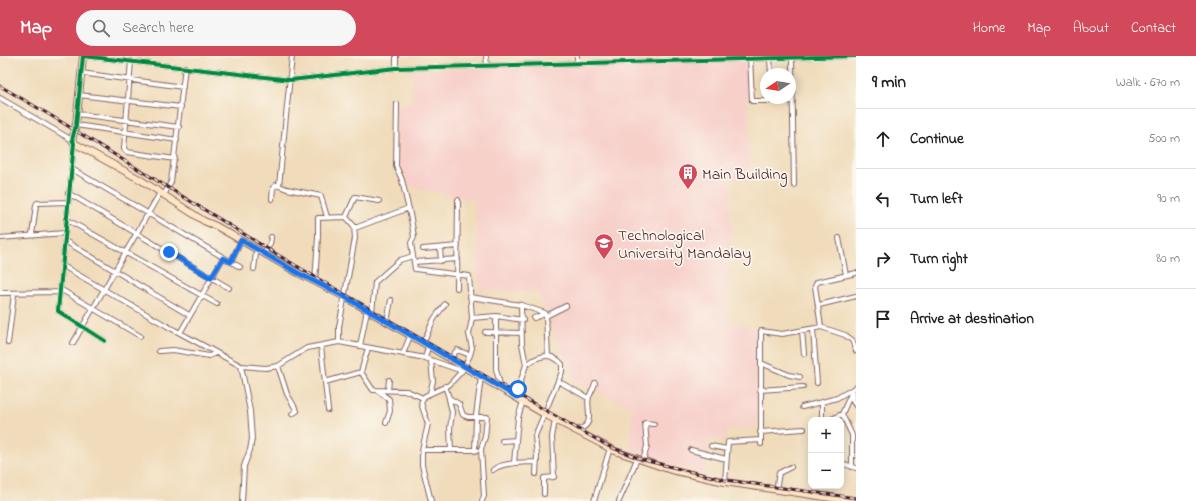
<!DOCTYPE html>
<meta charset="utf-8">
<style>
:root{--surface:#fff;--page:#f6f6f6;--text:#202124;--muted:#757577;--line:#e0e0e0;--accent:#d1495b}
body{margin:0;font-family:"Indie Flower",sans-serif;background:var(--page);color:var(--text)}
.controls{position:absolute;right:12px;bottom:12px;display:grid;overflow:hidden;border-radius:8px;box-shadow:0 2px 10px #0003}
.controls button{width:36px;height:36px;display:grid;place-items:center;padding:0;border:0;border-bottom:1px solid var(--line);background:var(--surface);color:var(--text);font:20px sans-serif}
.compass{position:absolute;left:760px;top:12px;width:36px;height:36px;border-radius:50%;background:var(--surface);box-shadow:0 2px 10px #0003;rotate:258deg}
.stop{position:absolute;width:12px;height:12px;margin:-9px;border:3px solid #1a73e8;border-radius:50%;background:#fff}
.stop.end{background:#1a73e8;border-color:#fff;box-shadow:0 1px 4px #0008}
.list{margin:0;padding:0;list-style:none}
h2{display:flex;justify-content:space-between;align-items:center;height:52px;margin:0;padding:0 16px;font-size:17px}
h2 small{font-size:13px;font-weight:400;color:var(--muted)}
.list li{display:grid;grid-template-columns:26px 1fr auto;gap:12px;align-items:center;box-sizing:border-box;height:60px;padding:0 16px;border-top:1px solid var(--line)}
.list b{display:block;font-size:15px;white-space:nowrap}
.list em{font-size:13px;font-style:normal;color:var(--muted)}
.icon{flex:none;width:22px;height:22px;fill:none;stroke:currentColor;stroke-width:2;stroke-linecap:round;stroke-linejoin:round}
.map{position:relative;flex:none;width:856px;height:445px;overflow:hidden}
header{display:flex;align-items:center;gap:24px;box-sizing:border-box;height:56px;padding:0 20px;background:var(--accent);color:#fff}
header strong{font-size:19px}
nav{display:flex;gap:22px;margin-inline-start:auto;font-size:14px}
.search{width:280px;height:36px;background:var(--page);display:flex;align-items:center;gap:10px;box-sizing:border-box;padding:0 14px;border-radius:22px;color:var(--muted);font-size:15px}
main{display:flex}
aside{flex:1;background:var(--surface)}
.map>svg:first-child{display:block}
.built{fill:#f7d0ca}
.lines{fill:none;stroke-linecap:round;stroke-linejoin:round}
.street-casing{stroke:#84615d;stroke-width:6}
.secondary-casing{stroke:#84615d;stroke-width:8}
.street{stroke:#fff;stroke-width:4}
.secondary{stroke:#fde5c5;stroke-width:6}
.rail-casing{stroke:#4a1f2b;stroke-width:3}
.rail{stroke:#fbf7ec;stroke-width:1.5;stroke-dasharray:4.5;stroke-linecap:butt}
.cycleway-casing{stroke:#fbf7ec;stroke-width:6}
.cycleway{stroke:#00873e;stroke-width:4}
.route{stroke:#1a73e8;stroke-width:5}
.labels{text-anchor:middle;stroke-width:3.5;stroke-linejoin:round;paint-order:stroke}
.poi-label{font-size:16px;fill:#4a1f2b;stroke:#fbf7ec;text-anchor:start}
</style>
<header>
<strong>Map</strong>
<div class="search"><svg class="icon" aria-label="search" viewBox="0 0 24 24"><circle cx="10" cy="10" r="6"/><path d="M15 15l6 6"/></svg>Search here</div>
<nav><a>Home</a><a>Map</a><a>About</a><a>Contact</a></nav>
</header>
<main>
<div class="map">
<svg width="856" height="445" viewBox="0 0 856 445">
<rect width="100%" height="100%" fill="#fbf7ec"/>
<filter id="ink" filterUnits="userSpaceOnUse"><feTurbulence type="fractalNoise" baseFrequency=".025" numOctaves="2"/><feDisplacementMap in="SourceGraphic" scale="8" xChannelSelector="R" yChannelSelector="G"/><feConvolveMatrix kernelMatrix="1 2 1 2 8 2 1 2 1" color-interpolation-filters="sRGB"/></filter>
<filter id="wash" filterUnits="userSpaceOnUse"><feTurbulence type="fractalNoise" baseFrequency=".012" numOctaves="4" result="noise"/><feDisplacementMap in="SourceGraphic" scale="16" xChannelSelector="R" yChannelSelector="G"/><feGaussianBlur stdDeviation="0.9" result="paint"/><feColorMatrix in="noise" values="0 0 0 0 0 0 0 0 0 0 0 0 0 0 0 0 0 1.4 0 .05"/><feComposite in="paint" operator="in"/></filter>
<g filter="url(#wash)">
<rect width="100%" height="100%" fill="#f0dbba"/>
<path class="built" d="M 746,4 L 751,125 L 729,124 L 732,174 L 727,264 L 756,273 L 757,372 L 727,373 L 725,385 L 708,383 L 709,397 L 703,417 L 667,408 L 630,395 L 632,352 L 573,323 L 538,236 L 479,234 L 475,144 L 401,129 L 394,50 L 412,48 L 413,14 Z"/>
</g>
<g filter="url(#ink)">
<g class="lines">
<g class="street-casing">
<path id="street" d="M 83,0 L 291,24 L 396,12 L 856,0
M 292,0 L 279,130 L 287,133 L 321,140 L 327,161
M 396,0 L 396,12
M 486,0 L 487,10
M 577,0 L 577,7
M 750,0 L 752,45 L 792,45
M 792,2 L 794,129
M 770,3 L 771,18
M 131,5 L 124,93 L 127,96 L 175,103
M 81,17 L 183,31
M 79,39 L 181,51
M 0,42 L 72,84
M 397,48 L 396,110 L 402,124 L 411,163 L 414,181 L 411,187 L 415,213 L 469,220 L 472,262 L 469,278 L 472,292 L 470,299 L 462,315 L 449,329 L 425,340 L 421,347 L 428,368 L 422,394 L 422,409 L 431,445
M 77,58 L 179,71
M 76,69 L 177,84
M 74,87 L 58,255 L 105,285
M 72,113 L 240,211
M 68,137 L 229,232
M 272,143 L 273,132 L 276,129 L 279,130
M 346,161 L 355,141 L 379,145
M 66,163 L 217,248
M 355,172 L 409,152
M 32,179 L 36,149 L 37,147 L 67,146
M 0,182 L 65,177
M 839,182 L 846,219
M 65,185 L 189,259
M 440,192 L 441,205
M 423,193 L 458,190
M 264,198 L 270,188 L 271,181
M 231,206 L 241,185
M 414,206 L 458,203
M 63,210 L 167,270 L 241,310 L 266,312 L 278,310 L 307,292 L 339,286 L 425,302 L 462,315
M 254,213 L 256,197 L 258,194
M 315,226 L 318,181 L 318,162 L 346,161 L 354,170 L 355,182 L 339,271 L 339,286
M 457,232 L 458,144
M 60,233 L 140,280
M 0,237 L 59,236
M 470,241 L 521,249 L 545,257 L 546,260 L 566,250
M 819,249 L 856,240
M 372,257 L 375,226 L 400,204 L 413,200
M 496,260 L 496,313 L 501,332
M 546,260 L 548,300
M 472,262 L 496,260 L 523,264
M 534,262 L 545,258
M 387,266 L 391,244
M 821,271 L 815,230 L 817,226 L 856,217
M 813,273 L 817,327
M 802,275 L 804,298
M 485,276 L 522,277
M 180,277 L 223,202
M 8,287 L 14,238
M 73,287 L 160,137 L 165,137 L 171,126 L 185,11
M 423,287 L 434,263 L 445,248
M 321,290 L 328,354
M 360,290 L 367,254
M 159,295 L 173,294 L 209,300 L 216,297
M 403,298 L 410,280
M 425,302 L 428,291
M 450,303 L 457,294 L 470,299
M 761,307 L 789,319 L 800,321
M 526,309 C 538,300 550,295 562,308 L 562,316 L 558,325
M 241,310 L 250,355 L 252,383 L 250,394 L 244,410 L 242,445
M 278,310 L 287,338 L 297,355 L 292,358
M 361,316 L 373,334 L 407,335 L 423,342
M 325,326 L 361,316 L 368,292
M 445,330 L 449,342 L 459,348 L 463,359 L 468,361 L 487,361 L 485,381 L 481,393 L 484,440 L 482,445
M 388,334 L 389,324
M 760,334 L 803,331
M 378,335 L 389,343 L 390,355 L 386,367
M 430,337 L 433,325 L 431,305
M 853,338 L 852,344 L 856,350
M 517,341 L 518,333 L 526,309 L 522,288 L 521,249
M 449,343 L 452,356 L 450,373 L 451,394
M 802,351 L 822,346
M 842,358 L 852,379 L 852,411
M 822,361 L 822,346 L 837,342 L 856,331
M 832,363 L 842,358 L 853,333
M 575,374 C 598,371 585,351 589,341 C 591,336 594,332 595,327
M 760,376 L 804,373
M 502,385 L 516,384
M 761,388 L 761,275 L 782,278 L 821,271 L 845,279 L 852,284 L 856,295
M 711,390 L 727,393
M 422,394 L 477,394
M 691,394 L 726,403
M 475,395 L 476,360 L 481,321
M 643,405 L 647,390 L 645,367 L 654,368
M 514,407 L 518,362 L 523,345
M 841,407 L 856,412
M 493,414 C 500,407 526,406 537,406
M 536,418 L 537,400 L 535,380 L 558,325 L 588,342
M 725,426 L 728,386 L 760,384
M 776,434 L 779,417 L 791,411
M 544,438 L 544,422 L 554,421 L 552,381 L 555,364
M 594,445 L 610,392
M 619,445 L 637,403"/>
</g>
<g class="secondary-casing">
<path id="secondary" d="M 83,0 L 76,69 L 72,84 L 74,87 L 141,124 L 204,165 L 216,170 L 298,217 L 345,241 L 544,358 L 615,395 L 671,414 L 725,426 L 851,445"/>
</g>
<use href="#street" class="street"/>
<use href="#secondary" class="secondary"/>
<g class="rail-casing">
<path id="rail" d="M 0,30 L 50,59 L 278,199 L 424,285 L 608,390 L 643,404 L 725,424 L 856,442"/>
</g>
<use href="#rail" class="rail"/>
<g class="cycleway-casing">
<path id="cycleway" d="M 105,285 L 58,255 L 74,87 L 72,84 L 76,69 L 83,0 L 291,24 L 396,12 L 856,0"/>
</g>
<use href="#cycleway" class="cycleway"/>
</g>
</g>
<g class="lines" filter="url(#ink)">
<path class="route" d="M 169,196 L 211,222 L 223,202 L 231,206 L 241,184 L 298,217 L 345,241 L 517,341 L 518,333"/>
</g>
<defs>
<g id="building-pin" transform="scale(1)"><path d="M0 17L-7.5 6A9.5 9.5 0 1 1 7.5 6Z" fill="#d1495b" stroke="#fbf7ec"/><path d="M-4-6H4V6H1V3H-1V6H-4ZM-2.5-4.3h1.7v1.8h-1.7ZM.8-4.3h1.7v1.8H.8ZM-2.5-1h1.7V.8h-1.7ZM.8-1h1.7V.8H.8Z" fill="#fff"/></g>
<g id="university-pin" transform="scale(1)"><path d="M0 17L-7.5 6A9.5 9.5 0 1 1 7.5 6Z" fill="#d1495b" stroke="#fbf7ec"/><path d="M0-5L7-2L0 1L-7-2ZM-4 1L0 2.5L4 1V4Q0 6-4 4Z" fill="#fff"/></g>
</defs>
<g fill-rule="evenodd">
<use href="#building-pin" x="688" y="117"/>
<use href="#university-pin" x="604" y="187"/>
</g>
<g class="labels">
<g class="poi-label">
<text x="702" y="123">Main Building</text>
<text x="618" y="184">Technological<tspan x="618" dy="18">University Mandalay</tspan></text>
</g>
</g>
</svg>
<div class="controls">
<button>+</button>
<button>−</button>
</div>
<svg class="compass" viewBox="-18 -18 36 36"><path d="M0-13l5 13h-10z" fill="#e53935"/><path d="M0 13l5-13h-10z" fill="#757577"/></svg>
<div class="stop" style="left:518px;top:333px"></div>
<div class="stop end" style="left:169px;top:196px"></div>
</div>
<aside>
<h2>9 min<small>Walk · 670 m</small></h2>
<ul class="list">
<li><svg class="icon" aria-label="ahead" viewBox="0 0 24 24"><path d="M12 20V5M6 11l6-6 6 6"/></svg><div><b>Continue</b></div><em>500 m</em></li>
<li><svg class="icon" aria-label="left" viewBox="0 0 24 24"><path d="M17 20v-9H6M10 6l-5 5 5 5"/></svg><div><b>Turn left</b></div><em>90 m</em></li>
<li><svg class="icon" aria-label="right" viewBox="0 0 24 24"><path d="M7 20v-9h11M14 6l5 5-5 5"/></svg><div><b>Turn right</b></div><em>80 m</em></li>
<li><svg class="icon" aria-label="arrive" viewBox="0 0 24 24"><path d="M6 21V4h12l-3 4 3 4H6"/></svg><div><b>Arrive at destination</b></div></li>
</ul>
</aside>
</main>
